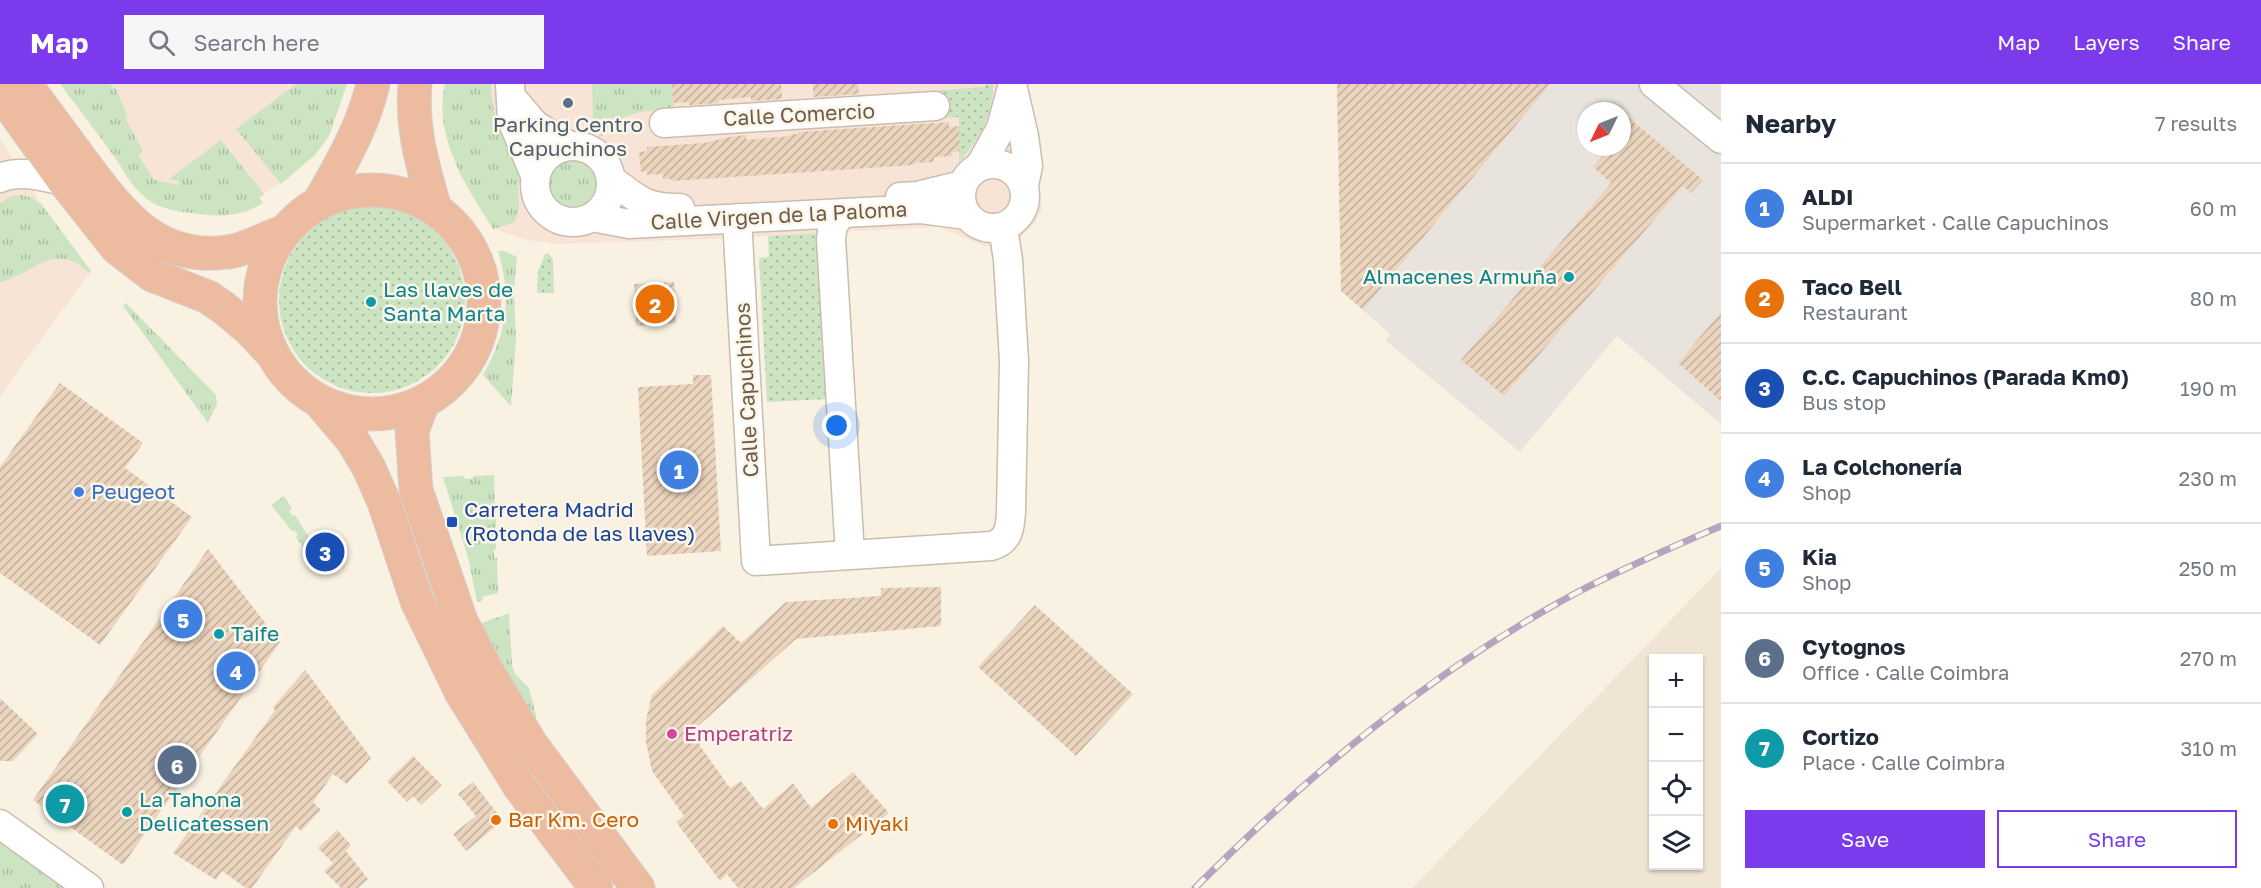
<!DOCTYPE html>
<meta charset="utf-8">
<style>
:root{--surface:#fff;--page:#f6f6f7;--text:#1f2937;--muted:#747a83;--line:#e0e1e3;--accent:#7c3aed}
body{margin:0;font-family:"Golos Text",sans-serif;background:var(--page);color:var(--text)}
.controls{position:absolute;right:18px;bottom:18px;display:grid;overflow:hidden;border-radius:0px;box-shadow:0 2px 4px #0004}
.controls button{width:54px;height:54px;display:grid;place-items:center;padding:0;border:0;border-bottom:2px solid var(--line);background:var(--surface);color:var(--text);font:30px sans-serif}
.compass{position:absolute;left:1577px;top:18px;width:54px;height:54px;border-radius:50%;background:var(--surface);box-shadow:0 2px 4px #0004;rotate:227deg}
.you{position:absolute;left:837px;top:342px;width:21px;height:21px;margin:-15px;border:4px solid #fff;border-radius:50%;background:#1a73e8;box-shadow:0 0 0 9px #1a73e833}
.badge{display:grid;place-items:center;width:39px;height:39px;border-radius:50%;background:var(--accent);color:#fff;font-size:20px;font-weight:700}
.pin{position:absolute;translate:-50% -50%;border:3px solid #fff;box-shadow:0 2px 6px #0006}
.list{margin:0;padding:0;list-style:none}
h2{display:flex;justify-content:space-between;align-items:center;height:78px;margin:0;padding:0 24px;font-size:26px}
h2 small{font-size:20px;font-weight:400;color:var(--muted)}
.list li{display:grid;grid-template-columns:39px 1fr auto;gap:18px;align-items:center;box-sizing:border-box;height:90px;padding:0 24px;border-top:2px solid var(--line)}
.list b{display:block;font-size:22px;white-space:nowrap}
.list p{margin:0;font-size:20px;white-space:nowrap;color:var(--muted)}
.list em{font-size:20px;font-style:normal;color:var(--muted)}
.actions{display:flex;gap:12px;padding:18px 24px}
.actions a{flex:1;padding:14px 0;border:2px solid var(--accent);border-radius:0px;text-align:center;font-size:21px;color:var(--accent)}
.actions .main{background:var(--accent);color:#fff}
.icon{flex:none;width:33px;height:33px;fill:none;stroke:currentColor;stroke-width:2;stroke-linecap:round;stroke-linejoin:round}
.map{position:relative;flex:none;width:1721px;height:804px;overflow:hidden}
header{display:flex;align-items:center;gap:36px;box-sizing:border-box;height:84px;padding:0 30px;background:var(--accent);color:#fff}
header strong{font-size:28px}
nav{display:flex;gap:33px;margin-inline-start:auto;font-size:21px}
.search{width:420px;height:54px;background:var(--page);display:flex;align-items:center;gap:15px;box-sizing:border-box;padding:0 21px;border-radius:0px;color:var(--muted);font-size:22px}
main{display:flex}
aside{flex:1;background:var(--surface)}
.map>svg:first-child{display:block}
.residential{fill:#f0e5d2;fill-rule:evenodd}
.commercial{fill:#f8e4d7}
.industrial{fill:#e8e4dd;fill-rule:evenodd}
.grass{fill:url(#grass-tufts)}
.park{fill:url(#park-dots)}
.building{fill:url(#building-hatch)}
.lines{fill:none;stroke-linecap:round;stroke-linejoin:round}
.minor-casing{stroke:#cabdad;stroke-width:31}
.highway-casing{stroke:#d6d1cd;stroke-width:35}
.minor{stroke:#fff;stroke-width:28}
.highway{stroke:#ecbba0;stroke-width:33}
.rail-casing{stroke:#b6a3c0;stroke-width:7}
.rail{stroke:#fcf6e8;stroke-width:4.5;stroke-dasharray:14;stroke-linecap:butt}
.service-dot{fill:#5c6f8a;stroke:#fcf6e8;stroke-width:2}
.culture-dot{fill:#0f9aa8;stroke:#fcf6e8;stroke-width:2}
.shop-dot{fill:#3f7fe0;stroke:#fcf6e8;stroke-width:2}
.transit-dot{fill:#1a4fb4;stroke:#fcf6e8;stroke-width:2}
.hotel-dot{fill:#d1479c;stroke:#fcf6e8;stroke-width:2}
.food-dot{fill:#e8710a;stroke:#fcf6e8;stroke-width:2}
.labels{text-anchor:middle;stroke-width:5;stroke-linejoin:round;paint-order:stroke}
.street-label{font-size:21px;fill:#6d5b4c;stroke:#fcf6e8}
.service-label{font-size:21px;fill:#4e5e75;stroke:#fcf6e8}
.culture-label{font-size:21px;fill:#0d838f;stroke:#fcf6e8;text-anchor:start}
.shop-label{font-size:21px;fill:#366cbe;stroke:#fcf6e8;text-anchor:start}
.transit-label{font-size:21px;fill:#164399;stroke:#fcf6e8;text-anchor:start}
.hotel-label{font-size:21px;fill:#b23c85;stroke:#fcf6e8;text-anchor:start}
.food-label{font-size:21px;fill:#c56008;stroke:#fcf6e8;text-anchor:start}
</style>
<header>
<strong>Map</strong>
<div class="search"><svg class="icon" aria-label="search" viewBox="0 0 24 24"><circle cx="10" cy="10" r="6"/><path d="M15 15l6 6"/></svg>Search here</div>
<nav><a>Map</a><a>Layers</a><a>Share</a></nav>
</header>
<main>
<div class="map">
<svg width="1721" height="804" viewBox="0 0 1721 804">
<defs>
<pattern id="grass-tufts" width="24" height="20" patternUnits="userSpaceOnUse" patternTransform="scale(1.5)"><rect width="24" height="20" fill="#cde4c3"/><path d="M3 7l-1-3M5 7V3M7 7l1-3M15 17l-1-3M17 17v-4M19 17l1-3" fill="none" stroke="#abbca1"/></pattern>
<pattern id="park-dots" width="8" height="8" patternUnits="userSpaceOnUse" patternTransform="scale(1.5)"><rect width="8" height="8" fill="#cde4c3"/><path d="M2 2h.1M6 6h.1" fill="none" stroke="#abbca1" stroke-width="1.8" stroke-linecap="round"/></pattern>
<pattern id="building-hatch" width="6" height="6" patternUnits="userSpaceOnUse" patternTransform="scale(1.5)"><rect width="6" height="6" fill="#ebd4bd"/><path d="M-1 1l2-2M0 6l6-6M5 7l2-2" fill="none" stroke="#c3af9c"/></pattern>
</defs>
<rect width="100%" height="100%" fill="#f9f2e3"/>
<path class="residential" d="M 1721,484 L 1721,804 L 1412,804 ZM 1654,574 L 1698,574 L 1698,782 L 1654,782 Z"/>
<path class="commercial" d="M 60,0 L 347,0 L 329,52 L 315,71 L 285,96 L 259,113 L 263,119 L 245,129 L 215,132 L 178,128 L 155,120 L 143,112 L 131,100 L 118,79 Z
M 445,0 L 1028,0 L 1042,125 L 1035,139 L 1017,157 L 1002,162 L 984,162 L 938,143 L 712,155 L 559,160 L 527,156 L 493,145 L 460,92 L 443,39 Z
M 0,55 L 42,121 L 91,187 L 0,312 Z"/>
<path class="industrial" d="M 1337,0 L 1721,0 L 1721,340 L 1617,252 L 1520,368 L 1385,256 L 1390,250 L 1363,226 L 1338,62 ZM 1586,27 L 1622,27 L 1622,63 L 1586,63 Z"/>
<path class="grass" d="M 60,0 L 109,0 L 116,5 L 127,31 L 125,34 L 143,67 L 139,72 L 154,96 L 178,101 L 179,97 L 169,95 L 221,56 L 264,110 L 259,114 L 263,119 C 242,131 226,133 201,130 C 185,128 167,127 153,119 C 136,109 128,93 118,78 C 100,51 80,26 60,0 Z
M 296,0 L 347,0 L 329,52 L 315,71 L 281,100 L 236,45 Z
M 445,0 L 491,0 C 491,14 494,29 499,42 C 505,58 516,72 520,89 C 521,94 518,98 518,103 C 518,120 523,123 513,139 L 493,145 C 466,101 433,54 445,0 Z
M 592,0 L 672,0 L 673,25 C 639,28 627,25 602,52 L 597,49 L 593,37 Z
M550 100a24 24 0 1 1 48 0a24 24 0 1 1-48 0Z
M 22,111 L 33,114 L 42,121 L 91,187 L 89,189 C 53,155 35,190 0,198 L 0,119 L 12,112 Z
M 498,167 L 504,167 L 517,173 L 514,207 L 516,256 L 511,322 L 483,291 C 507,250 512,213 498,167 Z
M 126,219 L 216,311 L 217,320 L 208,339 L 123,222 Z
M 494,391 L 495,427 L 493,427 L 493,434 L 496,435 L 496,465 L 494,466 L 494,474 L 497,474 L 498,509 L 482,513 L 483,516 L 477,518 L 469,477 L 443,393 L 464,392 L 465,395 L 473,394 L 473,392 Z
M 284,412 L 292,424 L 289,427 L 293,432 L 295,431 L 312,458 L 309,460 L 312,465 L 315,464 L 323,478 L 317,482 L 296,453 L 298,451 L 294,446 L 292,447 L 271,421 Z
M 509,529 L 512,581 L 515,590 L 529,604 L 536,631 L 536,635 L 533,636 L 477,541 Z
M 0,757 L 64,804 L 0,804 Z"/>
<path class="park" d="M 985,0 L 993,0 C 993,32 980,55 959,78 L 959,33 L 943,34 L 940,6 L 985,3 Z
M279 216a93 93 0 1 1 186 0a93 93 0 1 1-186 0Z
M 818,149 L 828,315 L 767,318 L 759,174 L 769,173 L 768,152 Z
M 548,169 L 553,175 L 554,209 L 537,209 L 538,187 L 545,170 Z"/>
<path class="building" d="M 672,0 L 781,0 L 782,15 L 751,17 L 751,13 L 719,16 L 719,19 L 689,21 L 689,18 L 673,19 Z
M 813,0 L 858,0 L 859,10 L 813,13 Z
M 1337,0 L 1550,0 L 1363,226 L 1341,207 Z
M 1622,28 L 1703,96 L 1691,109 L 1683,102 L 1504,312 L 1461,276 L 1611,99 L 1593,83 L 1610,63 L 1622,63 Z
M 949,38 L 949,43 L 959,42 L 960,67 L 952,68 L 953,72 L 934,73 L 934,78 L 914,79 L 914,81 L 671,97 L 671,95 L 663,95 L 663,90 L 647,91 L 647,87 L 641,88 L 639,68 L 647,67 L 647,63 L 705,59 L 729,53 L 746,51 L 746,56 L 791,52 L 791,50 L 798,50 L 798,48 Z
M 674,198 L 676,239 L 636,242 L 634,200 Z
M 1721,228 L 1721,317 L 1678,279 Z
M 693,291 L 711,291 L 721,467 L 647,472 L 638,303 L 693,300 Z
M 60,299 L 143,359 L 125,384 L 192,433 L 100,561 L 0,489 L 0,383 Z
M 208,465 L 280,558 L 123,781 L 33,716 Z
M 941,503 L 941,542 L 796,555 L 697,643 L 700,662 L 730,704 L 741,697 L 763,725 L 793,699 L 811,724 L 853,688 L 889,729 L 794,804 L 738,804 L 727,790 L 720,797 L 676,738 L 684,732 L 652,687 L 646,658 L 646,636 L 652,611 L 723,542 L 741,559 L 786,518 L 881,512 L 881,504 Z
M 1035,521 L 1133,610 L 1076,672 L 978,583 Z
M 305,586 L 371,674 L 347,700 L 333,690 L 313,718 L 321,726 L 301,747 L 296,742 L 252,804 L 246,804 L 222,787 L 216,796 L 173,769 L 275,626 L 273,623 Z
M 0,614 L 38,650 L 13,677 L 0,677 Z
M 413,672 L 442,701 L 421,721 L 413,712 L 407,718 L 387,697 Z
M 473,698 L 503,737 L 466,767 L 453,750 L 476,732 L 458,710 Z
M 337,746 L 351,761 L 346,767 L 368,795 L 358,804 L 341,804 L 324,787 L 333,779 L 318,764 Z"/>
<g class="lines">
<g class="minor-casing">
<path id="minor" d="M 510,0 L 512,36 L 535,91
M 1012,0 L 1024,52 L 1028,82 L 1024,101
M 1654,0 L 1721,55
M 513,15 L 535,41 L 568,61
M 664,39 L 935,22
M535 100a38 38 0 1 1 76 0a38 38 0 1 1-76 0Z
M961 112a32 32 0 1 1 64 0a32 32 0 1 1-64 0Z
M 980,82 L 1001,44 L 1011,7
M 0,94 C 20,85 44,93 64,97
M 612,96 C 637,115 646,125 680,124
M 900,113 L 917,112 L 962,101
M 841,130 L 833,141 L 831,155 L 850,471
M 592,133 L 629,140 L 921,125 L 966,131
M 737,134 L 756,477 L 991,462 C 1009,457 1010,444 1011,428 L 1014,277 L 1008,176 L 1003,143
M 0,740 L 89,804"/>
</g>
<g class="highway-casing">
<path id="highway" d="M 25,0 C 44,26 63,51 82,77 C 120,128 156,178 227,168 C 245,166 266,154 283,148
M 415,0 C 411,44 423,83 435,125
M 0,8 L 64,97 L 117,164 L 152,191 L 208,213 L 224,224 L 250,246 L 270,267
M260 218a112 112 0 1 1 224 0a112 112 0 1 1-224 0Z
M 320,117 C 341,80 363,43 373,0
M 320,318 L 353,357 L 369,384 L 384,418 L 417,517 L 461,608 L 520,703 L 596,804
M 423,318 L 412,347 L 416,406 L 461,537 L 487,587 L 531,660 L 638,804"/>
</g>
<use href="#minor" class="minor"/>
<use href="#highway" class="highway"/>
<g class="rail-casing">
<path id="rail" d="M 1195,804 C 1309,690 1433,586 1576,509 C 1624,484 1672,463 1721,442"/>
</g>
<use href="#rail" class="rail"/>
</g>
<circle class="service-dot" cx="568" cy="19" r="6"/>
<g class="culture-dot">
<circle cx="1569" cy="193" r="6"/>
<circle cx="371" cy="218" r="6"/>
<circle cx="219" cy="550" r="6"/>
<circle cx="127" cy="728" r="6"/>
</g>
<circle class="shop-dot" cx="79" cy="408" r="6"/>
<rect class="transit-dot" x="446" y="432" width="12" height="12" rx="3"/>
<circle class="hotel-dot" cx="672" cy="650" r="6"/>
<g class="food-dot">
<circle cx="496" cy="736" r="6"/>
<circle cx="833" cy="740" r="6"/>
</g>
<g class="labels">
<g class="street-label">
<text transform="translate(799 31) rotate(-3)" y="7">Calle Comercio</text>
<text transform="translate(779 132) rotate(-3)" y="7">Calle Virgen de la Paloma</text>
<text transform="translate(747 306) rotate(-93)" y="7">Calle Capuchinos</text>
</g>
<g class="service-label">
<text x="568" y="48">Parking Centro<tspan x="568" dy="24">Capuchinos</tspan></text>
</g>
<g class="culture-label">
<text x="1557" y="200" text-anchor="end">Almacenes Armuña</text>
<text x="383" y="213">Las llaves de<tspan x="383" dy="24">Santa Marta</tspan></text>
<text x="231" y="557">Taife</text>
<text x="139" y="723">La Tahona<tspan x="139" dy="24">Delicatessen</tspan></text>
</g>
<g class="shop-label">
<text x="91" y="415">Peugeot</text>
</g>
<g class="transit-label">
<text x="464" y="433">Carretera Madrid<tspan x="464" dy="24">(Rotonda de las llaves)</tspan></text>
</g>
<g class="hotel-label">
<text x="684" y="657">Emperatriz</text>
</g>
<g class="food-label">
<text x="508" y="743">Bar Km. Cero</text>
<text x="845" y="747">Miyaki</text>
</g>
</g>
</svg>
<div class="controls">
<button>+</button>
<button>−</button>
<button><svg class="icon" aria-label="locate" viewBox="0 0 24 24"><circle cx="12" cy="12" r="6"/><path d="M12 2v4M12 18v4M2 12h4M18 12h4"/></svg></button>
<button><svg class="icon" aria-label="layers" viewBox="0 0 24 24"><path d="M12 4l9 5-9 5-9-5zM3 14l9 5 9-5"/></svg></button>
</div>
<svg class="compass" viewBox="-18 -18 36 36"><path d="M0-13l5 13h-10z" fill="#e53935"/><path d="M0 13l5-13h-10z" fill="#747a83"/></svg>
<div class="you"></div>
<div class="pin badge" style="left:679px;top:386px;background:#3f7fe0">1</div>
<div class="pin badge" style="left:655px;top:220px;background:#e8710a">2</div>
<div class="pin badge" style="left:325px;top:468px;background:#1a4fb4">3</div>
<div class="pin badge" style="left:236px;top:587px;background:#3f7fe0">4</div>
<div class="pin badge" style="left:183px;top:535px;background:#3f7fe0">5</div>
<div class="pin badge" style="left:177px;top:681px;background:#5c6f8a">6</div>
<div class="pin badge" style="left:65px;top:720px;background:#0f9aa8">7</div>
</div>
<aside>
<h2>Nearby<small>7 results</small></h2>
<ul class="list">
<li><span class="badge" style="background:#3f7fe0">1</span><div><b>ALDI</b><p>Supermarket · Calle Capuchinos</p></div><em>60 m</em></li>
<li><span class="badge" style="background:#e8710a">2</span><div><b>Taco Bell</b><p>Restaurant</p></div><em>80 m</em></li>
<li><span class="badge" style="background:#1a4fb4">3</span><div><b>C.C. Capuchinos (Parada Km0)</b><p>Bus stop</p></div><em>190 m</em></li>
<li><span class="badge" style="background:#3f7fe0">4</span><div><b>La Colchonería</b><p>Shop</p></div><em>230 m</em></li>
<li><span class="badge" style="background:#3f7fe0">5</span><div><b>Kia</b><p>Shop</p></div><em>250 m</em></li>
<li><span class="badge" style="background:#5c6f8a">6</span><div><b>Cytognos</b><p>Office · Calle Coimbra</p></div><em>270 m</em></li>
<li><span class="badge" style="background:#0f9aa8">7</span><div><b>Cortizo</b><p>Place · Calle Coimbra</p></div><em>310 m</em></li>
</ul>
<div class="actions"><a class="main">Save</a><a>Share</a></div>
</aside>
</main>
